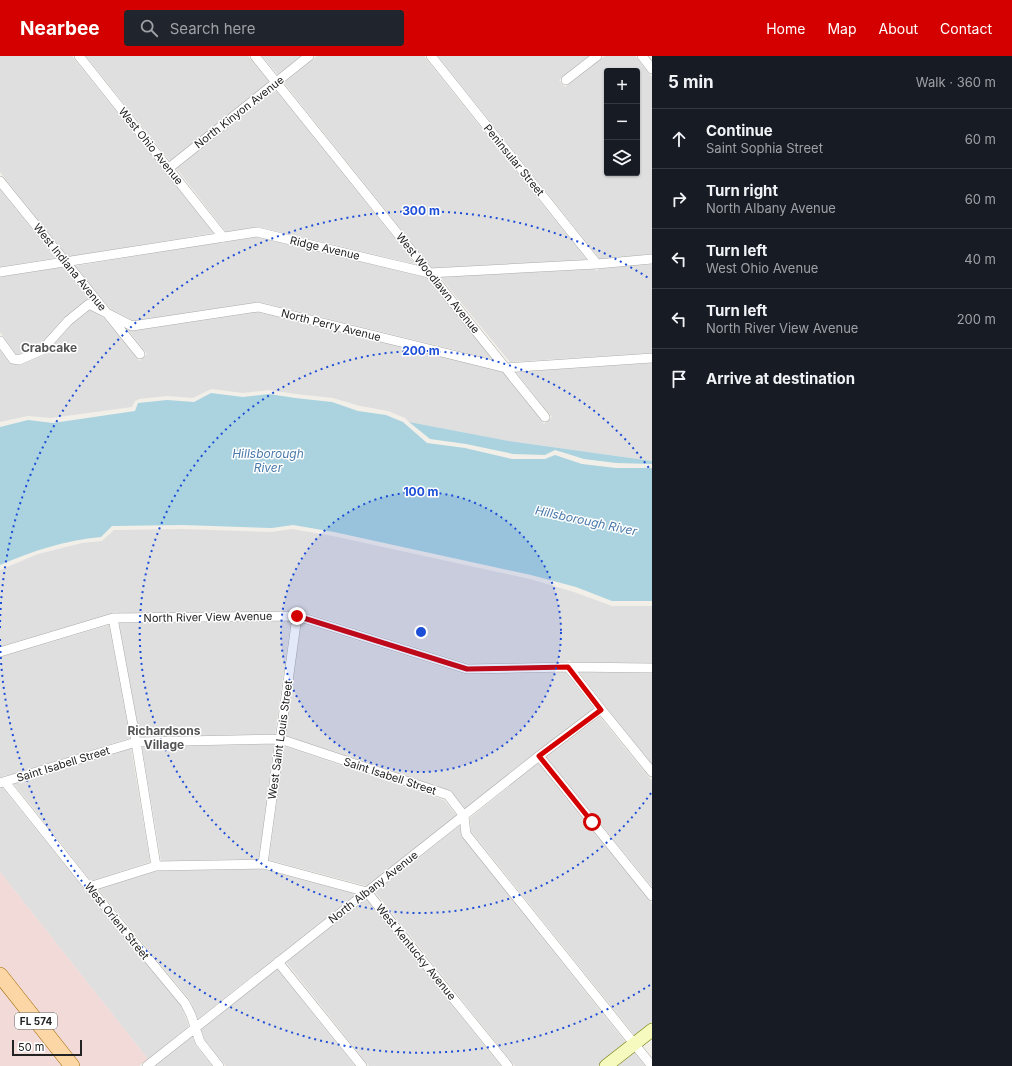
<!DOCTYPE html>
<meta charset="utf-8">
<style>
:root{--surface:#171b24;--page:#20242c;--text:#f1f3f6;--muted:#9ea1a6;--line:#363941;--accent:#d40000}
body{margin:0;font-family:Inter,sans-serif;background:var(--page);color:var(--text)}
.controls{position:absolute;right:12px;top:12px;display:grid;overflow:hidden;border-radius:4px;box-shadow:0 1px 3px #0004}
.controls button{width:36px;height:36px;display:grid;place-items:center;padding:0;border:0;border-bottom:1px solid var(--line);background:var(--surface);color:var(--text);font:20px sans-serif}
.scale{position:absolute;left:12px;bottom:10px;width:70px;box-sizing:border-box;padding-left:4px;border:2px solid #222;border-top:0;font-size:11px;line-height:14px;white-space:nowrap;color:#222;-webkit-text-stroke:3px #fff;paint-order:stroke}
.stop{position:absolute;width:12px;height:12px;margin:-9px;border:3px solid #d40000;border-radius:50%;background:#fff}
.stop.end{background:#d40000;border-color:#fff;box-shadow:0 1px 4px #0008}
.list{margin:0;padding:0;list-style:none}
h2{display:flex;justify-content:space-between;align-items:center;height:52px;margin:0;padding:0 16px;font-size:17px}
h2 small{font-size:13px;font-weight:400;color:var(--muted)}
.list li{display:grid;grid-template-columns:26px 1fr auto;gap:12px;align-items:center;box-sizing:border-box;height:60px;padding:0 16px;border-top:1px solid var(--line)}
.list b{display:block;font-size:15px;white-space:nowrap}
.list p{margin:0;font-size:13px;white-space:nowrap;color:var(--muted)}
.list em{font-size:13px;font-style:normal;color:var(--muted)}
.icon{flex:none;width:22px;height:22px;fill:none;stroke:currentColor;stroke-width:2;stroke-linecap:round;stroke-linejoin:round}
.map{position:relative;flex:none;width:652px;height:1010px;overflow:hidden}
header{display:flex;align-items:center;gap:24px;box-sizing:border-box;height:56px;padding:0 20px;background:var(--accent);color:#fff}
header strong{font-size:19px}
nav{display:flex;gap:22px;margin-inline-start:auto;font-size:14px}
.search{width:280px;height:36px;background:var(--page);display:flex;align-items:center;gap:10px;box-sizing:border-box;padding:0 14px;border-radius:4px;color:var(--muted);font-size:15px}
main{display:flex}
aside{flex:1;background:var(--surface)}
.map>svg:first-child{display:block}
.residential{fill:#e0dfdf;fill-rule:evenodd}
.commercial{fill:#f2dad9}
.water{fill:#aad3df}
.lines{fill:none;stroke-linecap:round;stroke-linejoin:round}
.street-casing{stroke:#a9a9a9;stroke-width:10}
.secondary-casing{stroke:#707d05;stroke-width:14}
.primary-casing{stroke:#a06b00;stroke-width:16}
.street{stroke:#fff;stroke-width:9}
.secondary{stroke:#f7fabf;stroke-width:13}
.primary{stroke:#fcd6a4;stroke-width:15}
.route{stroke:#d40000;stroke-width:5}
.ring{fill:none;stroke:#1d4ed8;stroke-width:2;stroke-dasharray:2 4}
.labels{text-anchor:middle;stroke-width:3;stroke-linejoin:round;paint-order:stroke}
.shield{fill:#fff;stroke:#646464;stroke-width:1}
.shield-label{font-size:10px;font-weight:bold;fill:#222}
.street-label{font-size:11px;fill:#222;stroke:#fff}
.neighbourhood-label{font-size:12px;font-weight:bold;fill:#555;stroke:#fff}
.water-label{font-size:12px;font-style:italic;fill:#4a7aab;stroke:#fff}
.centre{fill:#1d4ed8;stroke:#fff;stroke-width:2}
.ring-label{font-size:12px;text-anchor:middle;font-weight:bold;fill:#1d4ed8;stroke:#fff;stroke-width:3;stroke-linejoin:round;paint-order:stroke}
</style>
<header>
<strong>Nearbee</strong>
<div class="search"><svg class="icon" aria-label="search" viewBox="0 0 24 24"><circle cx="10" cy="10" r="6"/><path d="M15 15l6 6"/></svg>Search here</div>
<nav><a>Home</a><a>Map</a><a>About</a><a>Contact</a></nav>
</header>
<main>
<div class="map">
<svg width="652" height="1010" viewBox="0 0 652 1010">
<rect width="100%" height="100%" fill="#f2efe9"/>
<path class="residential" d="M 0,0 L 72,0 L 214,177 L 68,201 L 0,116 Z
M 86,0 L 248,0 L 270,26 L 170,105 Z
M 262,0 L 301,0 L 278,19 Z
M 317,0 L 424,0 L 587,204 L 432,212 L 284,27 Z
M 438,0 L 589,0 L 559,24 L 565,31 L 605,0 L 635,0 L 652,21 L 652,198 L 600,203 ZM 607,15 L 637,15 L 637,117 L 607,117 Z
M 276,34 L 415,208 L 259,171 L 226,176 L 176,112 Z
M 0,133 L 55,202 L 0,211 Z
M 257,181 L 426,221 L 492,303 L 260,246 L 134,265 L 111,253 L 75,210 L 221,186 L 222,188 L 225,186 Z
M 652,208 L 652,297 L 510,306 L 440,221 L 595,213 L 596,215 L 599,213 Z
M 63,211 L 89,244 L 87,244 L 65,262 L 40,290 L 19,299 L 16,298 L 0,276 L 0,221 Z
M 90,254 L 104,262 L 139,305 L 147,298 L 128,274 L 132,275 L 257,256 L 503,316 L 544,368 L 552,361 L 516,316 L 652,307 L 652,405 L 509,385 L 409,366 L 405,362 L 388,355 L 360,350 L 333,342 L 296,338 L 269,334 L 243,337 L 211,333 L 193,342 L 167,340 L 139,343 L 135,345 L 132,351 L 51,362 L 28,360 L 0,366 L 0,294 L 9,306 L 17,309 L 21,309 L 44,299 L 71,269 Z
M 183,473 L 271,476 L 292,473 L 333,480 L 530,523 L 574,536 L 612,550 L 652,550 L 652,607 L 571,606 L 569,604 L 567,606 L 469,608 L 303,556 L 303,555 L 117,557 L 117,556 L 0,591 L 0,514 L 38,498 L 82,487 L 102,485 L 114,474 Z
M 291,565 L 275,678 L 140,681 L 119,567 Z
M 301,567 L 465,618 L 565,616 L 594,653 L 540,693 L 465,753 L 450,735 L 285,680 Z
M 109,569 L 130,682 L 7,720 L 6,719 L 0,722 L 0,601 Z
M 579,616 L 652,617 L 652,708 L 605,650 Z
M 600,661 L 652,725 L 652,831 L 546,701 Z
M 274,688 L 259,803 L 161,805 L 142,691 Z
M 284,690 L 444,744 L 457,760 L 367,830 L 269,804 Z
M 131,692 L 150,806 L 91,825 L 14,728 Z
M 538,707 L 652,848 L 652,968 L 636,981 L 471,775 L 470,762 Z
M 2,731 L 84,833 L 85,837 L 87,836 L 181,950 L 189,970 L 148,1003 L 0,816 L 0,732 Z
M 460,769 L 462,781 L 627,988 L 598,1010 L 515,1010 L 375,836 Z
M 262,813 L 356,838 L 198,963 L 190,944 L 98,833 L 157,815 Z
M 366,843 L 501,1010 L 369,1010 L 286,906 Z
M 277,913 L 355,1010 L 226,1010 L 205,984 L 201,973 Z
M 192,980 L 196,990 L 212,1010 L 154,1010 Z
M 633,995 L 645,1010 L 614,1010 Z"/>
<path class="commercial" d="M 0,816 L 148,1003 L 139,1010 L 79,1010 L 0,911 Z
M 0,928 L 65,1010 L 0,1010 Z"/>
<path class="water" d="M 211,337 L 243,341 L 269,338 L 295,342 L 332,346 L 358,355 L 386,359 L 403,366 L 427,387 L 465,392 L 512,403 L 545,403 L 555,399 L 582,408 L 616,412 L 652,412 L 652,545 L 612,545 L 576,531 L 531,519 L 334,476 L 293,469 L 272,472 L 183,469 L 112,470 L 101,481 C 66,484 32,495 0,509 L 0,371 L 28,364 L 53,367 L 135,355 L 138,347 L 167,344 L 194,346 Z
M 409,366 L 509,385 L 652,405 L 652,408 L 616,407 L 584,403 L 555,394 L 545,399 L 513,398 L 466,388 L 430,383 Z"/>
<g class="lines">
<g class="street-casing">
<path id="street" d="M 79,0 L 223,181
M 255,0 L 545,361
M 431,0 L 597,208
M 642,0 L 652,13
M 566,24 L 597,0
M 169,112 L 309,0
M 0,125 L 140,298
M 0,216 L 257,176 L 429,217 L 597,208 L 652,203
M 0,285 L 13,303 L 19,304 L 42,294 L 68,265 L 89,248 L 132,270 L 258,251 L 506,312 L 652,302
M 113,562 L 136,686 L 156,810
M 0,596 L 113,562 L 297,560 L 467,613 L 568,611 L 652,612
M 568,611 L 601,653 L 652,716
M 539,700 L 652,840
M 5,726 L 89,831 L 185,947 L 191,959 L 200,986 L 219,1010
M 0,727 L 136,686 L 280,683 L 448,739 L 464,760 L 466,778 L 652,1010
M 263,808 L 297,560
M 89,831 L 156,810 L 263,808 L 367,836 L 508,1010
M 278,906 L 362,1010
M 147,1010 L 539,700 L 601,653"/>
</g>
<g class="secondary-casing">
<path id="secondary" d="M 606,1010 L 652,974"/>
</g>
<g class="primary-casing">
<path id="primary" d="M 0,919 L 72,1010"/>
</g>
<use href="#street" class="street"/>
<use href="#secondary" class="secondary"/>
<use href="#primary" class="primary"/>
</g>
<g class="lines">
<path class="route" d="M 297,560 L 467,613 L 568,611 L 601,654 L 539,700 L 592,766"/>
</g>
<circle cx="421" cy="576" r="140" fill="#1d4ed8" fill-opacity=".12"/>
<g class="ring">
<circle cx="421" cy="576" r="140"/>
<path d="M651 737A281 281 0 1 1 651 415"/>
<path d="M650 929A421 421 0 0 1 0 580M0 572A421 421 0 0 1 650 223"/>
</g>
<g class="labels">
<rect class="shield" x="15" y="957" width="42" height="16" rx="3"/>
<g class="shield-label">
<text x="36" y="969">FL 574</text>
</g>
<g class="street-label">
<text transform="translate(239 56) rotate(-38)" y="4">North Kinyon Avenue</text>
<text transform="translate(151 90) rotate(51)" y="4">West Ohio Avenue</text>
<text transform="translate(514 104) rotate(51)" y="4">Peninsular Street</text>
<text transform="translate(325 192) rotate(13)" y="4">Ridge Avenue</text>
<text transform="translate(70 211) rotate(51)" y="4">West Indiana Avenue</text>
<text transform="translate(438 227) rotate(51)" y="4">West Woodlawn Avenue</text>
<text transform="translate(331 269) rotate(14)" y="4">North Perry Avenue</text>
<text transform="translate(208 561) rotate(-1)" y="4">North River View Avenue</text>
<text transform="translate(280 684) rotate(-82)" y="4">West Saint Louis Street</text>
<text transform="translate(63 708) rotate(-17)" y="4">Saint Isabell Street</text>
<text transform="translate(390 720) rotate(18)" y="4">Saint Isabell Street</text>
<text transform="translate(373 831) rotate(-38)" y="4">North Albany Avenue</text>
<text transform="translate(117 865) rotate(51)" y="4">West Orient Street</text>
<text transform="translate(416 896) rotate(51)" y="4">West Kentucky Avenue</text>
</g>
<g class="neighbourhood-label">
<text x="49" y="296">Crabcake</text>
<text x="164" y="679">Richardsons<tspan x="164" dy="14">Village</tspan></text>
</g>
<g class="water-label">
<text x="268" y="402">Hillsborough<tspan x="268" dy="14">River</tspan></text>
<text transform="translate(586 465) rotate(12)" y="4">Hillsborough River</text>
</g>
</g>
<circle cx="421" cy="576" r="6" class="centre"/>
<g class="ring-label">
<text x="421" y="159">300 m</text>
<text x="421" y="299">200 m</text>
<text x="421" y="440">100 m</text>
</g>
</svg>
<div class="controls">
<button>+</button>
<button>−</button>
<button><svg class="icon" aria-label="layers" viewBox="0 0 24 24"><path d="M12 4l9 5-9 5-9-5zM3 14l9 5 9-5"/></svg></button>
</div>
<div class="scale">50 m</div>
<div class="stop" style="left:592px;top:766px"></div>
<div class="stop end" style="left:297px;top:560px"></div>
</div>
<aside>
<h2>5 min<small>Walk · 360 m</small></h2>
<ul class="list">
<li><svg class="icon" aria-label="ahead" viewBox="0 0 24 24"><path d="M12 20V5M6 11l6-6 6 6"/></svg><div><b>Continue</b><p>Saint Sophia Street</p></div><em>60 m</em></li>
<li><svg class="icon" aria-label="right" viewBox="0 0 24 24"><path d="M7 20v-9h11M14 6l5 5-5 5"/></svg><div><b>Turn right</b><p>North Albany Avenue</p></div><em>60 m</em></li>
<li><svg class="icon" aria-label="left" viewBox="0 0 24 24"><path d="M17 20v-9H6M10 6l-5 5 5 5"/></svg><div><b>Turn left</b><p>West Ohio Avenue</p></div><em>40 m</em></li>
<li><svg class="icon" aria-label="left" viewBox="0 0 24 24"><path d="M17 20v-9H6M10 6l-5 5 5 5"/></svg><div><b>Turn left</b><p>North River View Avenue</p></div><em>200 m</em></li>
<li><svg class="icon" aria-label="arrive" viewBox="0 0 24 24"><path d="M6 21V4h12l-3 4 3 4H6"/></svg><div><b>Arrive at destination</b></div></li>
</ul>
</aside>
</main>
